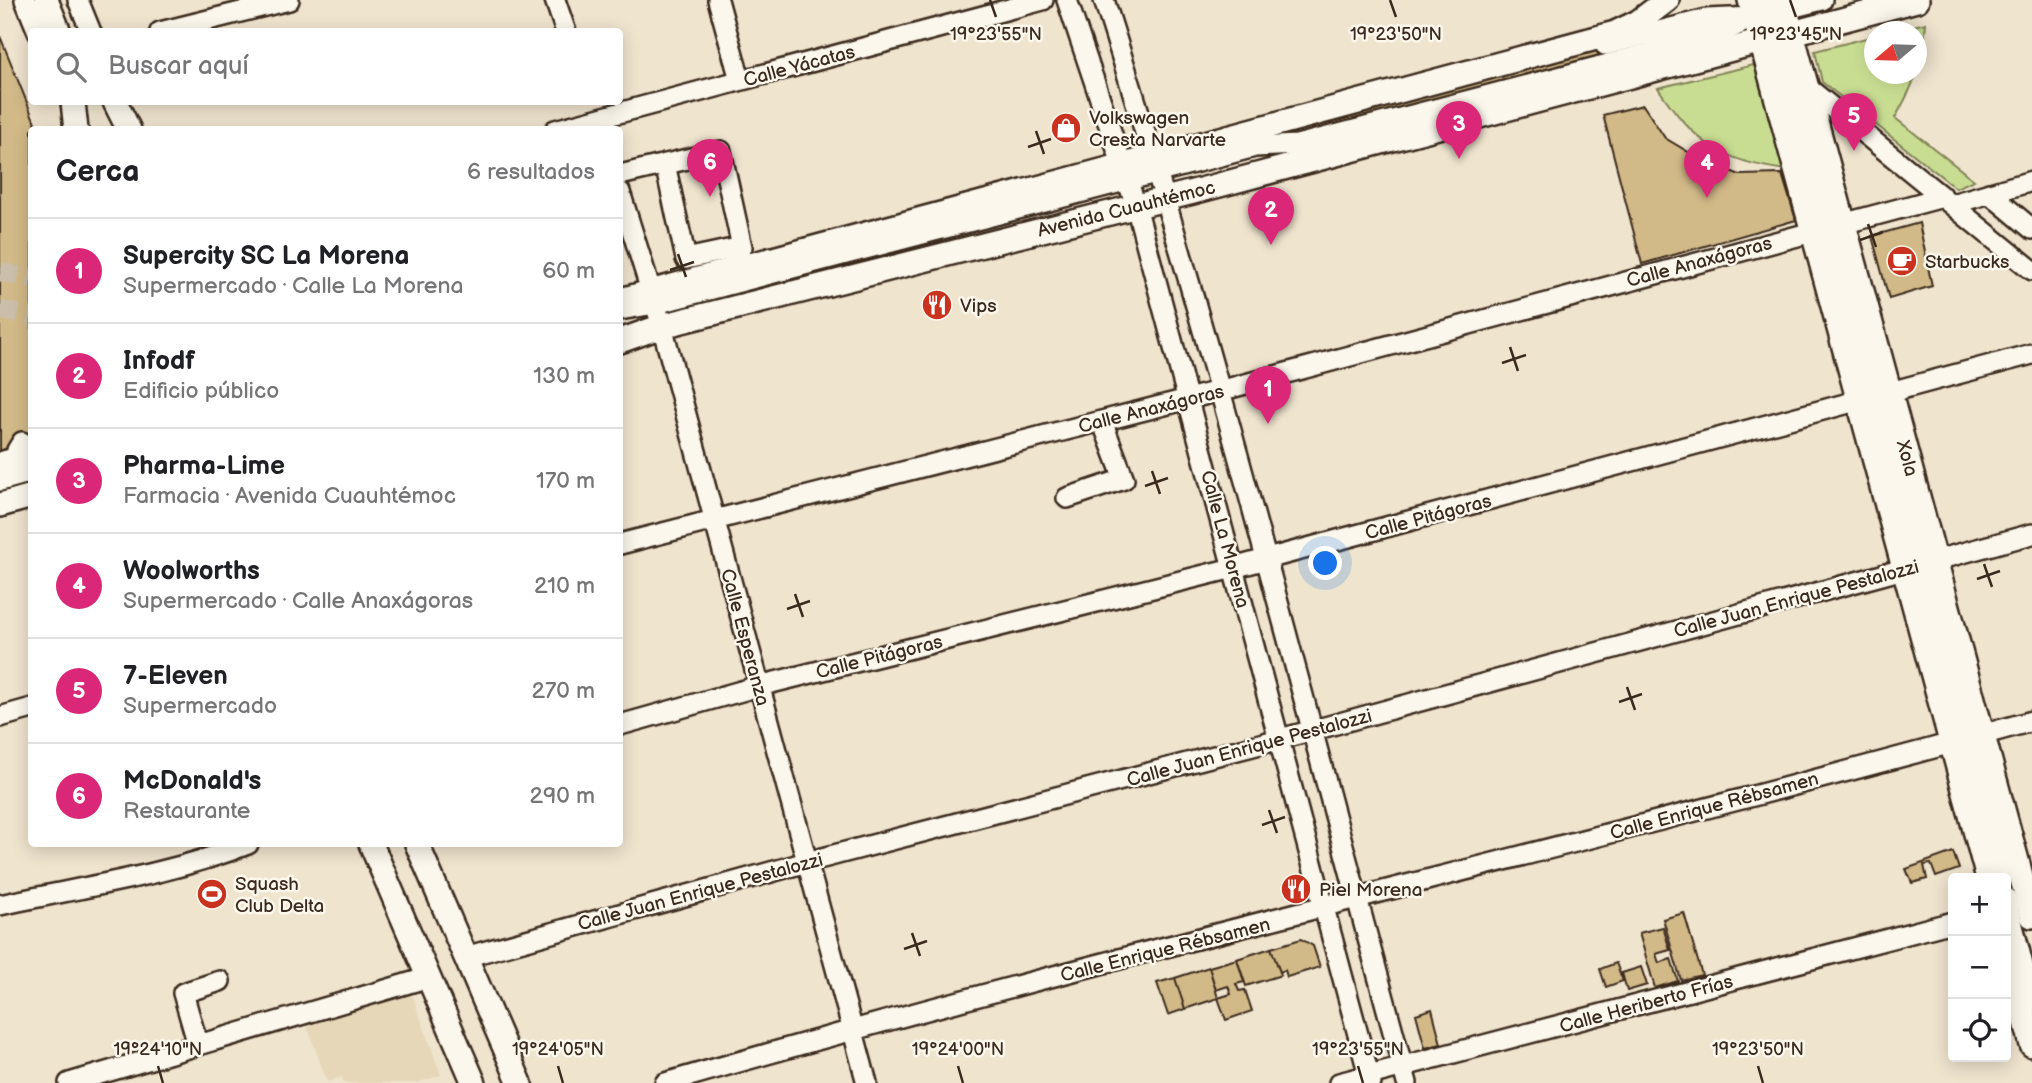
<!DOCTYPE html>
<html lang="es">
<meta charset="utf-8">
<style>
:root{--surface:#fff;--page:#f6f6f6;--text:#202124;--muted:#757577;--line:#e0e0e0;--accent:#db2777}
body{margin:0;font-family:"Balsamiq Sans",sans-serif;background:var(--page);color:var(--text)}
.controls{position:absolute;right:21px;bottom:21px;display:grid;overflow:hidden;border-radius:7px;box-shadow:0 4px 18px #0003}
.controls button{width:63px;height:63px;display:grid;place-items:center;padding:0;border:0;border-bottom:2px solid var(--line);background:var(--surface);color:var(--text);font:35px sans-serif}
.compass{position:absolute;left:1864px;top:21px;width:63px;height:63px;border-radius:50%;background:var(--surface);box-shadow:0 4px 18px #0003;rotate:251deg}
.you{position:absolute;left:1326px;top:564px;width:24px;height:24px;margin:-18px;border:5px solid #fff;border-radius:50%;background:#1a73e8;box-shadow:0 0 0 10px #1a73e833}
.badge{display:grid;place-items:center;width:46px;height:46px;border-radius:50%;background:var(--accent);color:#fff;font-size:23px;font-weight:700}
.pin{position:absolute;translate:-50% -58px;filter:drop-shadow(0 2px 4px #0008)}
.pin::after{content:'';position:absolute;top:37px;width:24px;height:21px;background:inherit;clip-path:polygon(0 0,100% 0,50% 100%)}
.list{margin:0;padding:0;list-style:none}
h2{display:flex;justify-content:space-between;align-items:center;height:91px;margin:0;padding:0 28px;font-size:30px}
h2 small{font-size:23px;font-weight:400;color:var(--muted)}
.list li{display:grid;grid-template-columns:46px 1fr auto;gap:21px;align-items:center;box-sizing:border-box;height:105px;padding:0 28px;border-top:2px solid var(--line)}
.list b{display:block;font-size:26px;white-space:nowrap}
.list p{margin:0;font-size:23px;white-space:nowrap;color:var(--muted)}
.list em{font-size:23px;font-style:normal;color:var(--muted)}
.icon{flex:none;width:38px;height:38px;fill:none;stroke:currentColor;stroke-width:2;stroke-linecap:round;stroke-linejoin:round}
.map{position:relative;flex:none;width:2032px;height:1083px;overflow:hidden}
.search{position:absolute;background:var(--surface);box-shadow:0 4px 18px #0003;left:28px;top:28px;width:595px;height:77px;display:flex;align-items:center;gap:18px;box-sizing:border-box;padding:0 24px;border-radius:7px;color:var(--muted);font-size:26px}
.panel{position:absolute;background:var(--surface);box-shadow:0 4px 18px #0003;left:28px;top:126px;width:595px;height:721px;border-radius:7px}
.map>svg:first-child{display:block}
.built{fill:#e6d7b9}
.green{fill:#c8dd92;stroke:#828458;stroke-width:2}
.building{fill:#d2b988;stroke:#3b2a1e;stroke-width:2}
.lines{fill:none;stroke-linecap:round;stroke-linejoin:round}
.minor-tunnel{stroke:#cbbfab;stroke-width:19;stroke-dasharray:19 10;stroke-linecap:butt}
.minor-casing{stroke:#3b2a1e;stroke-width:24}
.major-casing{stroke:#3b2a1e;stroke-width:28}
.minor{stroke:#fbf7ec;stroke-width:19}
.major{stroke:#fbf7ec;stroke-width:23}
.ticks{fill:none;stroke:#3b2a1e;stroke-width:2.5}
.labels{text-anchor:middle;stroke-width:5;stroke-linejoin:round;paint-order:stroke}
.street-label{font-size:19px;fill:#3b2a1e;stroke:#fbf7ec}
.poi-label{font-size:19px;fill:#3b2a1e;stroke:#fbf7ec;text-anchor:start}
.ticks-label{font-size:18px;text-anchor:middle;fill:#3b2a1e;stroke:#fbf7ec;stroke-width:5;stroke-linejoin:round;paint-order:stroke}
</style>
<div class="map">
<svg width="2032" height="1083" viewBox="0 0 2032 1083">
<rect width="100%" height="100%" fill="#efe4ce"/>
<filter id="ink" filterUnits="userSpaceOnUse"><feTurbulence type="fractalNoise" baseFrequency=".0143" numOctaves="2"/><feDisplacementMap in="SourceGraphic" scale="14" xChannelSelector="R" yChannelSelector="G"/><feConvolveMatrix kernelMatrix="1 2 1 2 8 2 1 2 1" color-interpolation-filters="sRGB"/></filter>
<g filter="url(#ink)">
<path class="built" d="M 409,986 L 441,1075 L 417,1083 L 344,1083 L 342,1077 L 327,1082 L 306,1023 Z"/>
<path class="green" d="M 1926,23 C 1923,63 1915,83 1895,118 L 1974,180 L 1956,188 L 1822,82 L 1815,51 L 1874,36 L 1874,74 L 1916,74 L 1916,32 L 1892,31 Z
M 1758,64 L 1786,170 C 1720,161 1695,143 1658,88 Z"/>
<path class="building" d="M 0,36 L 38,130 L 32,130 L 32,439 L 0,451 Z
M 1644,36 L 1648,53 L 1334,135 L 1329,117 Z
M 1643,105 L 1665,138 L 1702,160 L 1740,175 L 1782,174 L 1796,220 L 1642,264 L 1603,115 Z
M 1330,122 L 1332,130 L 1315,135 L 1312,126 Z
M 1919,223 L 1932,286 L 1889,299 L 1872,236 Z
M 1953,852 L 1959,869 L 1936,877 L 1931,864 L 1924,865 L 1927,879 L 1912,883 L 1906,869 Z
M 1684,913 L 1702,975 L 1681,980 L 1663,919 Z
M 1663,927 L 1670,950 L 1656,954 L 1659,963 L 1671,959 L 1678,981 L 1655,988 L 1639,933 Z
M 1301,939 L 1313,946 L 1320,967 L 1287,977 L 1285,970 L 1280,972 L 1271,948 Z
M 1271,948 L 1281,975 L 1246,986 L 1237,959 Z
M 1237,959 L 1244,982 L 1236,984 L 1239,991 L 1245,990 L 1252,1011 L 1226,1020 L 1218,998 L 1231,994 L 1228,986 L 1216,990 L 1209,967 Z
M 1616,963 L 1623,981 L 1606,987 L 1600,969 Z
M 1209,967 L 1218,998 L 1185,1009 L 1175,978 Z
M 1641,967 L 1647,985 L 1627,991 L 1622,973 Z
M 1175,978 L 1185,1009 L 1168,1015 L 1157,983 Z
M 1432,1009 L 1441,1044 L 1425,1048 L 1416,1014 Z"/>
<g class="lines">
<path class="minor-tunnel" d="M 0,272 L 32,279
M 0,310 L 32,317"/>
<g class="minor-casing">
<path id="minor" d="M 25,0 L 38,32
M 78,0 L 91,32
M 555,0 L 566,32
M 718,0 L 740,80
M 1067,0 L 1136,206 L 1371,1083
M 1104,0 C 1218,358 1308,721 1407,1083
M 1767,0 L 2001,878
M 160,32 L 289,0
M 1605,45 L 1706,19 L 1755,17 L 1822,0
M 1802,83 L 2032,270
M 555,130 L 1043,0
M 620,175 L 721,151 L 742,247 L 686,259 L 665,164
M 620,192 L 662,326 L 867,1083
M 1989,193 L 2032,229
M 1952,204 L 2032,181
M 620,310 L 655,304 L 1255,147 L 1297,145 L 1712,37 L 1755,17
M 16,459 L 17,450 L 22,442
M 0,481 L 32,472
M 1067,498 L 1124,479 L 1102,421
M 620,544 L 1223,390 L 1943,197
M 0,717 L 32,708
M 620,725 L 759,686 L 1233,568 L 2032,354
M 2006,898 L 2032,1000
M 0,905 C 82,887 170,875 248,844
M 465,957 L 807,862 L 1314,730 L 2032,534
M 198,1045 L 183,993 L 220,981
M 69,1083 L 426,978
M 665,1083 C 1117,952 1578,847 2032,721
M 1339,1083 L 1953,922"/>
</g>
<g class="major-casing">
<path id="major" d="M 46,0 L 59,32
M 1750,0 L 1988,878
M 1783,0 L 2032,916
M 73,102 L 76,130
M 115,102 L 129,130
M 620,300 L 1615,33 L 1638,22 L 1667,0
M 620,341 L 662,326 L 1193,192 L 1917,0
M 0,464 L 32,455
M 0,505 L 32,496
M 371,844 L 474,1083
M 417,844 L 520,1083
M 2006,945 L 2032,1045"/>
</g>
<use href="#minor" class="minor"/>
<use href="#major" class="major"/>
</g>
</g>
<path class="ticks" d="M 990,0 L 996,17M 1390,0 L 1396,17M 1790,0 L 1796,17M 1036,131 L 1044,154M 1028,147 L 1051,139M 1868,224 L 1876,247M 1860,240 L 1883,232M 678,254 L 686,277M 670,270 L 694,262M 1510,347 L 1518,371M 1502,363 L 1526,355M 1152,471 L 1160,494M 1145,486 L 1168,478M 1984,564 L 1992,587M 1977,579 L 2000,571M 795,594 L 803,617M 787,609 L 810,601M 1627,687 L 1635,710M 1619,702 L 1642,694M 1269,810 L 1277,833M 1262,825 L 1285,817M 912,933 L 920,956M 904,949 L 927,941M 158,1066 L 163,1083M 558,1066 L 563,1083M 958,1066 L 963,1083M 1358,1066 L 1363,1083M 1758,1066 L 1763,1083"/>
<defs>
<g id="shop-disc" transform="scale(1.575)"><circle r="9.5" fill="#c8321e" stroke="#fbf7ec"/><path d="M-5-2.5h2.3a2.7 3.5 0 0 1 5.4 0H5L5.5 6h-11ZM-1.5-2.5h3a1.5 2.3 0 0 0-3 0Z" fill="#fff"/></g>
<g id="cafe-disc" transform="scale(1.575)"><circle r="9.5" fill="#c8321e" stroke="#fbf7ec"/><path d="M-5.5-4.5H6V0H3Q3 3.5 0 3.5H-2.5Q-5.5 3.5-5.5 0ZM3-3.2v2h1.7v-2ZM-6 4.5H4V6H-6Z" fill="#fff"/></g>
<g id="restaurant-disc" transform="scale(1.575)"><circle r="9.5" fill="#c8321e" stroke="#fbf7ec"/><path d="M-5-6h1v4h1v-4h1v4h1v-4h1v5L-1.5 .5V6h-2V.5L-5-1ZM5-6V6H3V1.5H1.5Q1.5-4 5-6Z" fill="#fff"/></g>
<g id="stadium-disc" transform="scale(1.575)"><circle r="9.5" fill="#c8321e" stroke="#fbf7ec"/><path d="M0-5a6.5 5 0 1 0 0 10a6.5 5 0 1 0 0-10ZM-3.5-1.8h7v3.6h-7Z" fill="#fff"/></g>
</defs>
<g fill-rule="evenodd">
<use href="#shop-disc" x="1066" y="128"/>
<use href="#cafe-disc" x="1902" y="261"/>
<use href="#restaurant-disc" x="937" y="305"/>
<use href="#restaurant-disc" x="1296" y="889"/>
<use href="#stadium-disc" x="212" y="894"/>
</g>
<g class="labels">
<g class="street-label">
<text transform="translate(799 65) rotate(-15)" y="7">Calle Yácatas</text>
<text transform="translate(1126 208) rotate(-14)" y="7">Avenida Cuauhtémoc</text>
<text transform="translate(1699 261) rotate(-15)" y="7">Calle Anaxágoras</text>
<text transform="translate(1151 408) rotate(-14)" y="7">Calle Anaxágoras</text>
<text transform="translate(1908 458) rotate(75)" y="7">Xola</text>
<text transform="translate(1428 516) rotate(-15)" y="7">Calle Pitágoras</text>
<text transform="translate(1226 539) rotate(75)" y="7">Calle La Morena</text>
<text transform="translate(1796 598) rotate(-15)" y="7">Calle Juan Enrique Pestalozzi</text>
<text transform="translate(746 637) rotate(75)" y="7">Calle Esperanza</text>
<text transform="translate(879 656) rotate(-14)" y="7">Calle Pitágoras</text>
<text transform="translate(1249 747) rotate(-15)" y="7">Calle Juan Enrique Pestalozzi</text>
<text transform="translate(1714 805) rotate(-15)" y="7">Calle Enrique Rébsamen</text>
<text transform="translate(700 891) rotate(-15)" y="7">Calle Juan Enrique Pestalozzi</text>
<text transform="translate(1165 949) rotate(-14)" y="7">Calle Enrique Rébsamen</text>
<text transform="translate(1646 1003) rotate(-15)" y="7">Calle Heriberto Frías</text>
</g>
<g class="poi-label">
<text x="1089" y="124">Volkswagen<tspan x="1089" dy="22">Cresta Narvarte</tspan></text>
<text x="1925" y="268">Starbucks</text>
<text x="960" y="312">Vips</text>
<text x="235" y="890">Squash<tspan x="235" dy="22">Club Delta</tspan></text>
<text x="1319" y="896">Piel Morena</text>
</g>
</g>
<g class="ticks-label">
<text x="1396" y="40">19°23'50"N</text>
<text x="996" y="40">19°23'55"N</text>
<text x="1796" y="40">19°23'45"N</text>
<text x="158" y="1055">19°24'10"N</text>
<text x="558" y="1055">19°24'05"N</text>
<text x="958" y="1055">19°24'00"N</text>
<text x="1358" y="1055">19°23'55"N</text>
<text x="1758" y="1055">19°23'50"N</text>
</g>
</svg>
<div class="controls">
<button>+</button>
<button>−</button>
<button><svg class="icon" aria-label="locate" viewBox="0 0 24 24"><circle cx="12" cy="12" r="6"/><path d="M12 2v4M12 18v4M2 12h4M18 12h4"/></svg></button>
</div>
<svg class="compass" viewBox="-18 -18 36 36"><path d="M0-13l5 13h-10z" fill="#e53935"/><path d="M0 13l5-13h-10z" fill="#757577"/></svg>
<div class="you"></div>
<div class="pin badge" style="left:1268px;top:424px">1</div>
<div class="pin badge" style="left:1271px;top:245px">2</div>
<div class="pin badge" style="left:1459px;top:159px">3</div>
<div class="pin badge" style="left:1707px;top:198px">4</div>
<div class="pin badge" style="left:1854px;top:151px">5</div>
<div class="pin badge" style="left:710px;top:197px">6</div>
<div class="search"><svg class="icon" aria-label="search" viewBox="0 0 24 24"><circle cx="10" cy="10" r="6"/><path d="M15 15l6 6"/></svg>Buscar aquí</div>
<section class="panel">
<h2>Cerca<small>6 resultados</small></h2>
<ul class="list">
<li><span class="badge">1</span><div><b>Supercity SC La Morena</b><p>Supermercado · Calle La Morena</p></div><em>60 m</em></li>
<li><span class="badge">2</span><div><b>Infodf</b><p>Edificio público</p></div><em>130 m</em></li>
<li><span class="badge">3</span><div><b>Pharma-Lime</b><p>Farmacia · Avenida Cuauhtémoc</p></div><em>170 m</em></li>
<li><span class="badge">4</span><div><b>Woolworths</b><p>Supermercado · Calle Anaxágoras</p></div><em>210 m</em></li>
<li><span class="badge">5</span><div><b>7-Eleven</b><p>Supermercado</p></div><em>270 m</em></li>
<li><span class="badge">6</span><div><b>McDonald's</b><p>Restaurante</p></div><em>290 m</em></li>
</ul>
</section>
</div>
